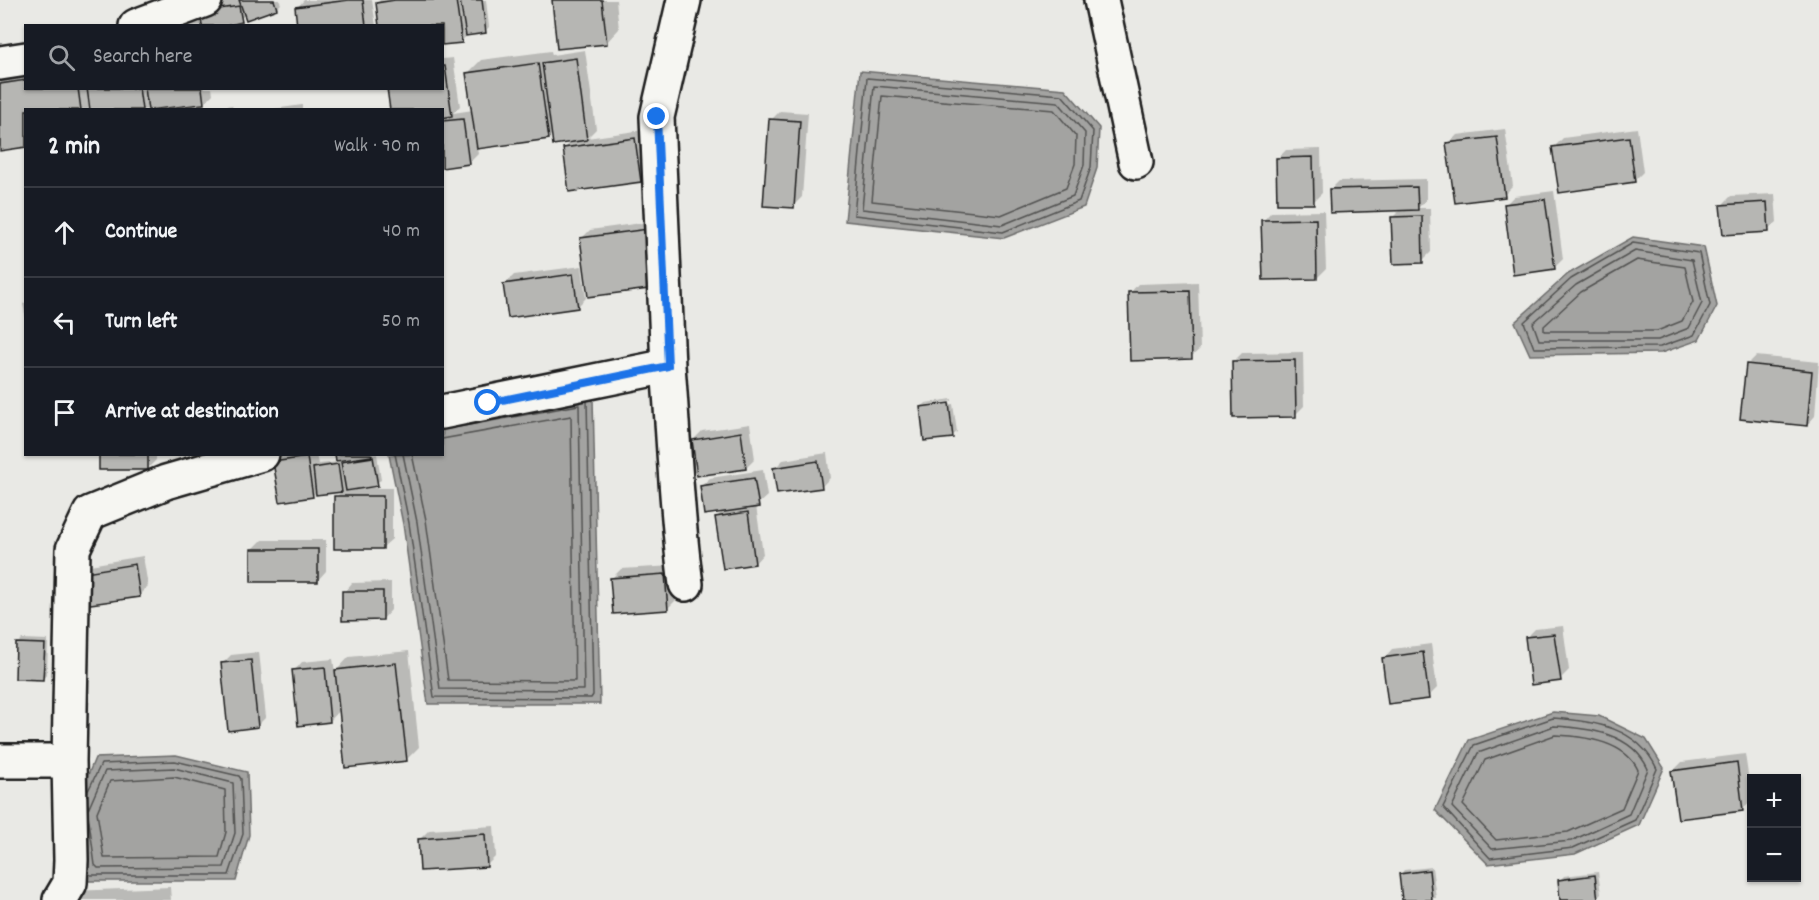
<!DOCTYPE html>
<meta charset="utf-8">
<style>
:root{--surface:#171b24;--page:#242831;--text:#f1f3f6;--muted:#9ea1a6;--line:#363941}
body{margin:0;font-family:Dekko,sans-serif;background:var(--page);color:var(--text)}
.controls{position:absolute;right:18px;bottom:18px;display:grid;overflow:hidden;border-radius:0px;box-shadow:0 2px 4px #0004}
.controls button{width:54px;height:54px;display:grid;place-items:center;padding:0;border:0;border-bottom:2px solid var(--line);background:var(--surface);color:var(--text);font:30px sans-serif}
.stop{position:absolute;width:18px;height:18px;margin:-14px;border:4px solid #1a73e8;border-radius:50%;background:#fff}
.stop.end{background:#1a73e8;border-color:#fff;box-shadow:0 2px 6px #0008}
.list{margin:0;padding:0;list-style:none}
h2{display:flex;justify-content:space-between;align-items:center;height:78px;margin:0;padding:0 24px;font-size:26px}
h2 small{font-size:20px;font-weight:400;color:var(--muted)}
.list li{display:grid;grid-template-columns:39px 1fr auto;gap:18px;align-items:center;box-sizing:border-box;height:90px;padding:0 24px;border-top:2px solid var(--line)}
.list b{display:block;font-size:22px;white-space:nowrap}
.list em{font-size:20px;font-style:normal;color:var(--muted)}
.icon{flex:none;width:33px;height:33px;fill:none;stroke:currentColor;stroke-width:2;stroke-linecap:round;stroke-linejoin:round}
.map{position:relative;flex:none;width:1819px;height:900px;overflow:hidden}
.search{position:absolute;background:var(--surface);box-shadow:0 2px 4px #0004;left:24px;top:24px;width:420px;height:66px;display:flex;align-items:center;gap:15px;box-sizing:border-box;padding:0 21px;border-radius:0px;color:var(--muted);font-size:22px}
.panel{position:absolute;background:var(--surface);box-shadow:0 2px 4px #0004;left:24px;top:108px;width:420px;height:348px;border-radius:0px}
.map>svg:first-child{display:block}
.water{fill:#a3a3a1;stroke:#6d6d6c;stroke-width:1.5}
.shadow{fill:#0003}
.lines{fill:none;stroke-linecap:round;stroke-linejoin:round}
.shore{stroke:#525251;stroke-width:1.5}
.building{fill:#b6b6b3;stroke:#1c1c1c;stroke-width:1.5}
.minor-casing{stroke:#1c1c1c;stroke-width:38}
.minor{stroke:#f6f6f2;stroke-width:33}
.route{stroke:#1a73e8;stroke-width:8}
</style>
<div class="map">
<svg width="1819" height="900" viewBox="0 0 1819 900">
<rect width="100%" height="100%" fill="#e9e9e5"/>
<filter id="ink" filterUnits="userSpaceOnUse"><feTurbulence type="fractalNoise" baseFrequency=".0167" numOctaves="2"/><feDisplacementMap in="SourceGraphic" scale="12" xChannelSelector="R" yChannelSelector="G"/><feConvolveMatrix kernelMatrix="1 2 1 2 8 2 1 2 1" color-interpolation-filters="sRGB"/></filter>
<g filter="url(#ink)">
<path class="water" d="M 860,71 L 1065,89 L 1099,128 L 1097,168 L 1084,207 L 1004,238 L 845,221 Z
M 1633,237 L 1704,247 L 1717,306 L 1699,340 L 1661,353 L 1530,355 L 1515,322 L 1568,274 Z
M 586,388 L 593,399 L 600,704 L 428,704 L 403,524 L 389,455 L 442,454 L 443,417 Z
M 1553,712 L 1599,716 L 1646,739 L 1664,768 L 1639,825 L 1575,854 L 1488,864 L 1435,810 L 1469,740 Z
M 176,755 L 247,772 L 249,835 L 236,881 L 84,881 L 74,809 L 95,758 Z"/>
<path class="shadow" d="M 233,0 L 279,0 L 281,4 L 277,8 L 247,18 L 246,15 L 235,21 L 236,26 L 181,26 L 203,22 L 211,3 Z
M 304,0 L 372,0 L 376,26 L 299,26 L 297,8 Z
M 380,0 L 486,0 L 489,27 L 485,31 L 469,34 L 461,41 L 442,26 L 377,3 Z
M 553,0 L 616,0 L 619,29 L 606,43 Z
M 585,50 L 596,129 L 587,138 L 643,130 L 649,171 L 640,180 L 564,149 L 573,140 L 553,133 L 548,138 L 477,148 L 478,154 L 469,163 L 442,166 L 442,59 L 453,58 L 460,106 L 453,113 L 473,110 L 468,73 L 481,60 L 551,51 L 552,55 Z
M 26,70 L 26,88 L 212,88 L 213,94 L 204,103 L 157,110 L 26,110 L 0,149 L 0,73 Z
M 232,105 L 233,110 L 203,110 Z
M 302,105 L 302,110 L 267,110 Z
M 780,111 L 808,113 L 802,197 L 793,206 L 771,120 Z
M 1637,128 L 1643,172 L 1634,181 L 1554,147 L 1563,138 Z
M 1505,129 L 1513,186 L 1504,195 L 1448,144 L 1457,135 Z
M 1321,149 L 1322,193 L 1313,202 L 1277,159 L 1286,150 Z
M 1426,179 L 1426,200 L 1418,208 L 1430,208 L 1431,252 L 1422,261 L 1393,217 L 1401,209 L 1331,189 L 1339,181 Z
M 1554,191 L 1563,259 L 1554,268 L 1505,205 L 1514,196 Z
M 1775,194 L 1777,222 L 1768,230 L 1722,205 L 1731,196 Z
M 1324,211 L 1326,269 L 1317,278 L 1263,221 L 1271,212 Z
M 656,221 L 664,277 L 581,239 L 590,230 Z
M 582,266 L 586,298 L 577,307 L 505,284 L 514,275 Z
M 1198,282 L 1200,349 L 1191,357 L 1130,293 L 1138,284 Z
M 26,302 L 26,319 L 23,304 Z
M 1303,352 L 1304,406 L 1295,415 L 1233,362 L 1242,353 Z
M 1756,356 L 1819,362 L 1815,416 L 1807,425 L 1747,365 Z
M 952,399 L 952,401 L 924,405 L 926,403 Z
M 953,404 L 957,432 L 952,436 L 922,407 L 924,405 L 924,408 Z
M 750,424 L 755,459 L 746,468 L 693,440 L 702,431 Z
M 827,453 L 830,478 L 821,487 L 774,469 L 783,460 Z
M 101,454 L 156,454 L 156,460 L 147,469 Z
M 282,454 L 316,454 L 318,464 L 338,462 L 337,454 L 377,454 L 381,480 L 368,488 L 392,488 L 392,539 L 383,547 L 336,497 L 343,490 L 318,493 L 317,491 L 312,496 L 275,462 Z
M 763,470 L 767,496 L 756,506 L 763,554 L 755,563 L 717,517 L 724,510 L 701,486 L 710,478 Z
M 262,540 L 326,540 L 326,571 L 318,580 L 253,549 Z
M 143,556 L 148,586 L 139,595 L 81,574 L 90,565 Z
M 673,566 L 676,600 L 667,609 L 612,578 L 621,569 Z
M 391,582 L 391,610 L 383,619 L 344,592 L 352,583 Z
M 1563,626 L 1569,670 L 1560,679 L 1526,638 L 1535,629 Z
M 22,639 L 48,640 L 47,674 L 43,679 L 18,643 Z
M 1431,644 L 1437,688 L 1428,697 L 1384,658 L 1392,649 Z
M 409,651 L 419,747 L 406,760 L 340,710 L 330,721 L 294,671 L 302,662 L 333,659 L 335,672 L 349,657 Z
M 259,652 L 266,717 L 257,726 L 222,664 L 231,655 Z
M 1745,754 L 1752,801 L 1743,809 L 1673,771 L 1682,762 Z
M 494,826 L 496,856 L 487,865 L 420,839 L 429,830 Z
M 1432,867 L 1436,898 L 1403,900 L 1400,875 L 1404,870 Z
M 1598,872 L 1601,894 L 1597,898 L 1562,900 L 1559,881 L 1564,876 Z
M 170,887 L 171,900 L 64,900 L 73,891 Z"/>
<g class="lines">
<path class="shore" d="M 867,78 L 1062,95 L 1093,131 L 1091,167 L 1079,201 L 1003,232 L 854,215 Z
M 874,86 L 1058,102 L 1085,133 L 1084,165 L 1073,196 L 1002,225 L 862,209 Z
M 882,96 L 1054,110 L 1076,136 L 1075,164 L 1066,188 L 1001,215 L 872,201 Z
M 1633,243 L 1699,253 L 1710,305 L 1694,335 L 1660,347 L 1534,348 L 1524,322 L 1571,279 Z
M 1635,251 L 1692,260 L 1702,303 L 1689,328 L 1658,340 L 1539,340 L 1533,323 L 1576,285 Z
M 1637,260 L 1685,267 L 1693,302 L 1682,321 L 1657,331 L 1544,331 L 1544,326 L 1581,292 Z
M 395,454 L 409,523 L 434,697 L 591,698 L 593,695 L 587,401
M 403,454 L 417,522 L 440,689 L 584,690 L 579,405 L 442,430
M 412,454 L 426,520 L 448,680 L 575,681 L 571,416 L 442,439
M 1553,718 C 1594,721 1638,727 1657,769 L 1635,820 L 1573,848 L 1490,858 L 1443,807 L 1474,745 Z
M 1554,726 C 1589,728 1632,733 1648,769 L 1629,814 L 1571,841 L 1492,849 L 1452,807 L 1478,753 Z
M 1555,735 C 1583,736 1625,741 1638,770 L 1622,808 L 1568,832 L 1496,840 L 1463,805 L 1485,760 Z
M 174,777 L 225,790 L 226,832 L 219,857 L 104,858 L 97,812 L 110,781 Z
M 88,791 L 101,764 L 175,761 L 239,776 L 241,779 L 243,834 L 229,875 L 91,875 L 88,873
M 88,810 L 105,771 L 174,768 L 233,783 L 235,833 L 224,867 L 98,868 L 95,865 L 88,814"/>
</g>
<path class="building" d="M 239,0 L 274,0 L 277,9 L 246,20 Z
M 349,0 L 363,0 L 366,26 L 297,26 L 295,7 Z
M 395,0 L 456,0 L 462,43 L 442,45 L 442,26 L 379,26 L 376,3 Z
M 460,0 L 482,0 L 486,33 L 466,36 Z
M 552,0 L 602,0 L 607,44 L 557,49 Z
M 239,6 L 242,22 L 226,26 L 202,26 L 200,12 Z
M 576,58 L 587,140 L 553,145 L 542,63 Z
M 538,63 L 549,139 L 477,149 L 466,73 Z
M 442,66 L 445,66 L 452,116 L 442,118 L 442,110 L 390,110 L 387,88 L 442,88 Z
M 26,80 L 26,88 L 78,88 L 81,110 L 26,110 L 26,147 L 0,151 L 0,84 Z
M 87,88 L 139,88 L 142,110 L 90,110 Z
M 145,88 L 202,88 L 204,104 L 148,110 Z
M 463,119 L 469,164 L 442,168 L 442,121 Z
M 769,119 L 800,121 L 794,208 L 763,206 Z
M 1497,137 L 1505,197 L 1455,203 L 1446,143 Z
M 1629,137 L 1635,182 L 1559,193 L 1552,147 Z
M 635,138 L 641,182 L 569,192 L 563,148 Z
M 1313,157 L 1314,204 L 1277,204 L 1276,158 Z
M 1417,187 L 1418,210 L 1330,213 L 1329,189 Z
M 1545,199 L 1555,269 L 1513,275 L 1504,204 Z
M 1767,202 L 1769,232 L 1723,235 L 1720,205 Z
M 1422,216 L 1423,263 L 1393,264 L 1391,217 Z
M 1316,219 L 1317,279 L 1263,280 L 1261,220 Z
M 648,229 L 656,288 L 588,297 L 580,238 Z
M 573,274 L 578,308 L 508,318 L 503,284 Z
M 1190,291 L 1192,359 L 1130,361 L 1128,292 Z
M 1295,360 L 1296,417 L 1233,418 L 1232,361 Z
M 1746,364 L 1812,371 L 1807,426 L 1740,419 Z
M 949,403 L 953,438 L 924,441 L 920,407 Z
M 741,432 L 746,469 L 697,476 L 692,440 Z
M 99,454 L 148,454 L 148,470 L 99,470 Z
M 335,454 L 371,454 L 372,456 L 336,461 Z
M 307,457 L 313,497 L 280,502 L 273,462 Z
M 373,457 L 378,486 L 346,491 L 341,462 Z
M 818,461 L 822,488 L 777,494 L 773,468 Z
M 338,464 L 342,492 L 316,495 L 313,468 Z
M 754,478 L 759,507 L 704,515 L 700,486 Z
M 334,496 L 383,496 L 383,549 L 334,549 Z
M 748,512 L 755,564 L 723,569 L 715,517 Z
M 251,549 L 318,549 L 318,582 L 251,582 Z
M 135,564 L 140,597 L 84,605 L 79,573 Z
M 665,574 L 668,610 L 613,614 L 610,578 Z
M 342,591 L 383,591 L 383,620 L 342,621 Z
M 1554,634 L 1561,681 L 1531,685 L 1525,637 Z
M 16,643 L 45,644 L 43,680 L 15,679 Z
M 1423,652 L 1429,699 L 1388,704 L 1382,658 Z
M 251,660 L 258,727 L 228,731 L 221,663 Z
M 396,663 L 407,761 L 345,768 L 335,670 Z
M 325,667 L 330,722 L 298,726 L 292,670 Z
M 1737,762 L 1743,811 L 1678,819 L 1671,771 Z
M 485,834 L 487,867 L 420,871 L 418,839 Z
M 1429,870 L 1432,900 L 1402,900 L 1399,874 Z
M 1595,875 L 1598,900 L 1560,900 L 1558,880 Z"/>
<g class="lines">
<g class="minor-casing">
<path id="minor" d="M 1101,0 L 1136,162
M 136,26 L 205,0
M 0,63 L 26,59
M 668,366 C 674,439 676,512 686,584
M 442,412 L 668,366 L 657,117 L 684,0
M 0,761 L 69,761
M 60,900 L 70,883 L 71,860 L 69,761 L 73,549 L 90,513 L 166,482 L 262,454"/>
</g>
<use href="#minor" class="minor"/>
</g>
</g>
<g class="lines" filter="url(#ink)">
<path class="route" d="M 488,403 L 668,366 L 657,117"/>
</g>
</svg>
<div class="controls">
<button>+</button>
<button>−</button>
</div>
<div class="stop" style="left:488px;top:403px"></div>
<div class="stop end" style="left:657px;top:117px"></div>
<div class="search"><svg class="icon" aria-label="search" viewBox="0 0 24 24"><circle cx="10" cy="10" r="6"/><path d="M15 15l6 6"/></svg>Search here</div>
<section class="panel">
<h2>2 min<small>Walk · 90 m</small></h2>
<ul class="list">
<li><svg class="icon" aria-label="ahead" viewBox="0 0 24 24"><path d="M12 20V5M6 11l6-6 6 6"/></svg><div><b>Continue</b></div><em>40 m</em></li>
<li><svg class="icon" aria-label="left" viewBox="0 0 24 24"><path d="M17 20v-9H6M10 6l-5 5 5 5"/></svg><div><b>Turn left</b></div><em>50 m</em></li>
<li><svg class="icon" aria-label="arrive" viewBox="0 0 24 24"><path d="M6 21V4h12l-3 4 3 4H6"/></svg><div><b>Arrive at destination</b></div></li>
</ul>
</section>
</div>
